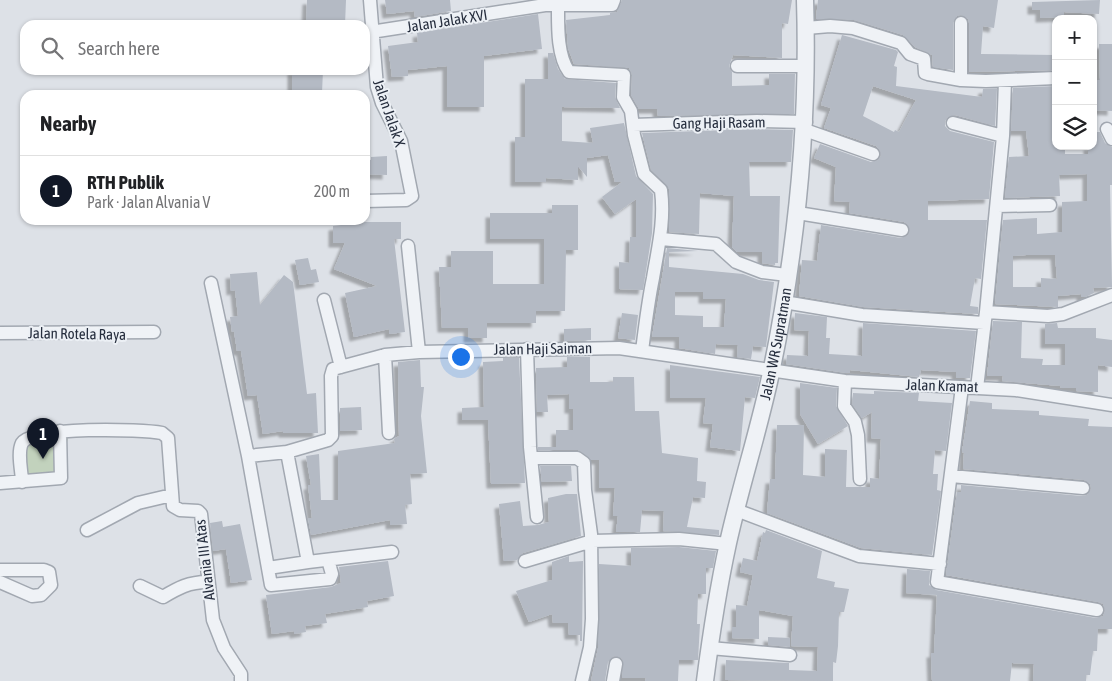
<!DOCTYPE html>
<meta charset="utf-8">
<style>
:root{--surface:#fff;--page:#f6f6f6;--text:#202124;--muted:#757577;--line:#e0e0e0;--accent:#111827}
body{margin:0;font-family:"Asap Condensed",sans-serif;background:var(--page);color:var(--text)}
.controls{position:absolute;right:15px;top:15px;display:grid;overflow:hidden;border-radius:10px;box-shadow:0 1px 4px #0004}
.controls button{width:45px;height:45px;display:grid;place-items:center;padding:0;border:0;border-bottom:1px solid var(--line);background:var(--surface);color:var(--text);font:25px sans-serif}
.you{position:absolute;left:460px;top:356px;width:18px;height:18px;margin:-12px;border:4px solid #fff;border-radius:50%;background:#1a73e8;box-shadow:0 0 0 8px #1a73e833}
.badge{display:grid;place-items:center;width:32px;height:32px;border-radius:50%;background:var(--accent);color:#fff;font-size:16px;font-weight:700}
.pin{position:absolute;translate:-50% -41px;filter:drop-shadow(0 1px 2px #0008)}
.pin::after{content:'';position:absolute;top:26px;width:18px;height:15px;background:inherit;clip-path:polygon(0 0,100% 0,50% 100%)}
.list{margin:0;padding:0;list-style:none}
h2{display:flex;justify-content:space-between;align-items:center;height:65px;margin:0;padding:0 20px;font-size:21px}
h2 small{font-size:16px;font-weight:400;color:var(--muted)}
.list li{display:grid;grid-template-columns:32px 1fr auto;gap:15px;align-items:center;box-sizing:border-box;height:70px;padding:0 20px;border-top:1px solid var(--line)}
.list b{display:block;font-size:19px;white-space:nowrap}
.list p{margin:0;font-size:16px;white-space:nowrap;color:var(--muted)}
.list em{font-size:16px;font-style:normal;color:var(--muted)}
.icon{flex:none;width:28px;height:28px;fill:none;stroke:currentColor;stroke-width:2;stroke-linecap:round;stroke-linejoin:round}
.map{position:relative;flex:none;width:1112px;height:681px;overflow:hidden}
.search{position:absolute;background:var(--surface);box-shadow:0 1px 4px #0004;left:20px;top:20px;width:350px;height:55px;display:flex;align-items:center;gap:12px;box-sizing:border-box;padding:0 18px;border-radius:15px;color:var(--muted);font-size:19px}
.panel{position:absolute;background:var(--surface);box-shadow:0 1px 4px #0004;left:20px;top:90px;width:350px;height:135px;border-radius:15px}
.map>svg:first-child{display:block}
.green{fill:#c2d2bd}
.building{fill:#b4bac4;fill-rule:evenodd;filter:url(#shadow)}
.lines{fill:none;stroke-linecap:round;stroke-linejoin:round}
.minor-casing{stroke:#a2a8b1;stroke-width:15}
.tertiary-casing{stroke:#a2a8b1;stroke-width:19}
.minor{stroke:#eff2f6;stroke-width:12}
.tertiary{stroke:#eff2f6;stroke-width:16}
.labels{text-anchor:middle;stroke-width:4;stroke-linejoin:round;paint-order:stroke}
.street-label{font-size:15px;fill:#262e3e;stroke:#ecf0f5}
</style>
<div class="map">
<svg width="1112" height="681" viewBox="0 0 1112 681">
<defs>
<filter id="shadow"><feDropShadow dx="-4.5" dy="4.5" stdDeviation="1" flood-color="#0004"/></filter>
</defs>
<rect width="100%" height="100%" fill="#dde1e7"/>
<path class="green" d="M 70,431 L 57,480 L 22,482 L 27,439 Z"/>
<path class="building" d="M 307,0 L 346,0 L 345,25 L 306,25 Z
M 385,0 L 450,0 L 451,11 L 415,17 L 414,11 L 387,14 Z
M 622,0 L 792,0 L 788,24 L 782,23 L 782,58 L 733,55 L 729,66 L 732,72 L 732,86 L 769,85 L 769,74 L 795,74 L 794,114 L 658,116 L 657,109 L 639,109 L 631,95 L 632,75 L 629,68 L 574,64 L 568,48 L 566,20 L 610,15 L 610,13 L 617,12 Z
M 818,0 L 998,0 L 994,28 L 983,26 L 981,54 L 1056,55 L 1056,70 L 969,72 L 969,23 L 968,19 L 961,15 L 957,16 L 953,23 L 953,70 L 933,67 L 932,55 L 915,47 L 903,35 L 854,20 L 816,19 Z
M 1100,0 L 1099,14 L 1064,12 L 1064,17 L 1040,18 L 1040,10 L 1032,10 L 1032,2 Z
M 538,14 L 542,49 L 484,56 L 484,107 L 447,107 L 447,66 L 408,70 L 408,76 L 392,77 L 388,46 L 418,42 L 417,33 Z
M 842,35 L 896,50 L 898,52 L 894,66 L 897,67 L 896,86 L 982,97 L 983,89 L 997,89 L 995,126 L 955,115 L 948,117 L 945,121 L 945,126 L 950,131 L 994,142 L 989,199 L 928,201 L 928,220 L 987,220 L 981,279 L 975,278 L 970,306 L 978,307 L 978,314 L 863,307 L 799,296 L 802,260 L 817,261 L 821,225 L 901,238 L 908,235 L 910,231 L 907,224 L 904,222 L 849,213 L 850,202 L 834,201 L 836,167 L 814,158 L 820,144 L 871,162 L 878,160 L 881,156 L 879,149 L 876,146 L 824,128 L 831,108 L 821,105 ZM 873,86 L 916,100 L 899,132 L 895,130 L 894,132 L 863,116 Z
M 1099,44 L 1112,44 L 1112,111 L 1093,110 L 1094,80 L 1100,80 Z
M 548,53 L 553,53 L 558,69 L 565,79 L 616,83 L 615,97 L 620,108 L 562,107 L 562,141 L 593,143 L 590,128 L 624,123 L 636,176 L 653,194 L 652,233 L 643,290 L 619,289 L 619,262 L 629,263 L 630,237 L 636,237 L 636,199 L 615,214 L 602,197 L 622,182 L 615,182 L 608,155 L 587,158 L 587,177 L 578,166 L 578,180 L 546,178 L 546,182 L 515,182 L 515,137 L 525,137 L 525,79 L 548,79 Z
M 292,70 L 323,70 L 322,93 L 292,92 Z
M 1056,86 L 1056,146 L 1065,146 L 1065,154 L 1088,154 L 1088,146 L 1093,146 L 1093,132 L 1100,132 L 1105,143 L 1112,147 L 1112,185 L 1110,185 L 1112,287 L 1093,288 L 1094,293 L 1085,297 L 1081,297 L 1081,294 L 1058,296 L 1058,307 L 995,304 L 1003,220 L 1037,218 L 1037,234 L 1062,232 L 1062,202 L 1087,201 L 1087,174 L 1059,175 L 1060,196 L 1005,198 L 1009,157 L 1029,156 L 1026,131 L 1011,131 L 1013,88 ZM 1026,255 L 1055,255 L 1057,279 L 1041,278 L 1041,287 L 1013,287 L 1013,256 Z
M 757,129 L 793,130 L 791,162 L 749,162 L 750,196 L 780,196 L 778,263 L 775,263 L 775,265 L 762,263 L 762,252 L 737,252 L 732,247 L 734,196 L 700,193 L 699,234 L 669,232 L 669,189 L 651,170 L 642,133 Z
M 387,156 L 387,175 L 365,174 L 365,160 L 371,160 L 371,157 Z
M 552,205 L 578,205 L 578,250 L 566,250 L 565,311 L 536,311 L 536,323 L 487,323 L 487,338 L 468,338 L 468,328 L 442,328 L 439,267 L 451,267 L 451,251 L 493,251 L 493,284 L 544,284 L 544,239 L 490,239 L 490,213 L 552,213 Z
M 365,222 L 401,222 L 401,239 L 394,239 L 405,332 L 389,334 L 389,329 L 354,337 L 345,293 L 377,286 L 334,269 L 345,243 L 333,243 L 333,226 Z
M 667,248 L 698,251 L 669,252 L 669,267 L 743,274 L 759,280 L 774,282 L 766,347 L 753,346 L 751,359 L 737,357 L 738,345 L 716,344 L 715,354 L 679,348 L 679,337 L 652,337 ZM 675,292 L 703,292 L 703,299 L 726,299 L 724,327 L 703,327 L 703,316 L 675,315 Z
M 308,258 L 311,270 L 316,269 L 319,282 L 300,285 L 295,260 Z
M 257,272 L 260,305 L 284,275 L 293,282 L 307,394 L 316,393 L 318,433 L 283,433 L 283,431 L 263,434 L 257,395 L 248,396 L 241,351 L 237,351 L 234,331 L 232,332 L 230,317 L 238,316 L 235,290 L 231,291 L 230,274 Z
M 622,313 L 638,315 L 635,340 L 618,338 Z
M 795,313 L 827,317 L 826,338 L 830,338 L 829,354 L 862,356 L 863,323 L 976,331 L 970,378 L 956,378 L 956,372 L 921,370 L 919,377 L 850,370 L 850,373 L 846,373 L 786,364 L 787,355 L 808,356 L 809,331 L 794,330 Z
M 993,321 L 1022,322 L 1021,358 L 1043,359 L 1042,365 L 1065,365 L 1065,344 L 1045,344 L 1045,324 L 1057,323 L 1058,328 L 1096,328 L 1096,338 L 1112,340 L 1112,367 L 1098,365 L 1098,392 L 1076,391 L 1076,388 L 1060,388 L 1061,386 L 1002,381 L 1003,376 L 987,376 Z
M 591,328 L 591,340 L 564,341 L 564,329 Z
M 567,357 L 590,357 L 590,382 L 613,382 L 613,377 L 634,377 L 635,411 L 659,411 L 662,453 L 698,458 L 697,481 L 706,482 L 705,498 L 693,497 L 687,527 L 719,530 L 719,535 L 663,531 L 664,511 L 642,510 L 640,532 L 616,532 L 618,516 L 613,516 L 615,488 L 599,488 L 599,460 L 591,460 L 578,450 L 538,450 L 538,447 L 556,447 L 556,430 L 573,430 L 573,409 L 569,409 L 569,394 L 547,395 L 548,412 L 537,412 L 536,368 L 567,367 Z
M 503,358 L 519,358 L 525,483 L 491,484 L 488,420 L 462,420 L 462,408 L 484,407 L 483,362 L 503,361 Z
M 420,360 L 421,387 L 424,387 L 421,416 L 427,473 L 410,474 L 412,504 L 405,505 L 407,524 L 390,525 L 390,520 L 311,535 L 308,518 L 312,518 L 308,485 L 311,485 L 306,456 L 319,454 L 321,500 L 338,500 L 338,451 L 395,443 L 394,439 L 399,436 L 398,362 Z
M 670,365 L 760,377 L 755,398 L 745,397 L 740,451 L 710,447 L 713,424 L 703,423 L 706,398 L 670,398 Z
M 800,383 L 837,388 L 836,406 L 848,426 L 818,444 L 800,414 Z
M 874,391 L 919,393 L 918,401 L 952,403 L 946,451 L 935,450 L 933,474 L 938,474 L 937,490 L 941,491 L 932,555 L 861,548 L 767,513 L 770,479 L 775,479 L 777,425 L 804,425 L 803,475 L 825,477 L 825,449 L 847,450 L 846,487 L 870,487 L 870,478 L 879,479 L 881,439 L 871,438 L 872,412 L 862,418 L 852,404 L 853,393 L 874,394 Z
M 970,401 L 992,403 L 992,409 L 1039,411 L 1039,415 L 1089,419 L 1088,426 L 1112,427 L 1112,629 L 1098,629 L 1097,651 L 1093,651 L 1090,675 L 1086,675 L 1086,681 L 1033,681 L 1034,664 L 1012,663 L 1010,681 L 932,681 L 931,653 L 934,653 L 937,595 L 906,593 L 907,569 L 930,571 L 929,585 L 936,590 L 1096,618 L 1103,616 L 1105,611 L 1103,604 L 1098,602 L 946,575 L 957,492 L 961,492 L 961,485 L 1082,496 L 1087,495 L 1091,489 L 1090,484 L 1084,480 L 963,469 L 964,453 L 962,452 Z
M 361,407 L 362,430 L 340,431 L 340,408 Z
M 540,466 L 571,466 L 572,481 L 542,482 Z
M 566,494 L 577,494 L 581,536 L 523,553 L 517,560 L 504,561 L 499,504 L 520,501 L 523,526 L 538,525 L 549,522 L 548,498 Z
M 222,521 L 223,527 L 240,524 L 252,580 L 231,583 L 226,549 L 213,551 L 210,523 Z
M 766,530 L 822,551 L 817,578 L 835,582 L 834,587 L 849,589 L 844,612 L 839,612 L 838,646 L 836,663 L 833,662 L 833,681 L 725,680 L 726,660 L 789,663 L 789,670 L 817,671 L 818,647 L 791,646 L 793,616 L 759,610 L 759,639 L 732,638 L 732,627 L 736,627 L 736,605 L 747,606 L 753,575 L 740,572 L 743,558 L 757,561 L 763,532 L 765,533 Z
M 679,547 L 716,551 L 713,568 L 706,568 L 706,594 L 698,594 L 697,624 L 700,624 L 698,660 L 679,660 L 678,681 L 645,681 L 646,678 L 622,678 L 623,661 L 621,658 L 614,656 L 608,662 L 605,681 L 591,681 L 598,648 L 599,564 L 631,566 L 631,548 Z
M 569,556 L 569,562 L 583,561 L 582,641 L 580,641 L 580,635 L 569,635 L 568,623 L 553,623 L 552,614 L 529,622 L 516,591 L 552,580 L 552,562 Z
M 388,561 L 394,596 L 367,601 L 368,607 L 325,614 L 327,623 L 305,626 L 306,632 L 294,634 L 294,631 L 272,634 L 266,595 L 331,587 L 341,583 L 339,567 Z
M 768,637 L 790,638 L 790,647 L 768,645 Z"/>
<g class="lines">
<g class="minor-casing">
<path id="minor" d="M 558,5 C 558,25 557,56 569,72 L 624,75 L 623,97 L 631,111 L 634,135 L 644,174 L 661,190 C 665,221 658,248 653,278 C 648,302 645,327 642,351
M 961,23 L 961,80
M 806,28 L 830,26 L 853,28 L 901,43 L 910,54 L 924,59 L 925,73 L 928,74 L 961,80 L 986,81 L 1056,78
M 371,32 L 545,5 L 612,5 L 614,0
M 737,66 L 807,66
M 953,123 L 1003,136 L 986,312
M 633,125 L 757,121 L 806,122
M 1107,129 L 1112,139
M 805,130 L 873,154
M 1003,136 L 1005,81
M 365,201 L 406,200 L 412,196 L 401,141 L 382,103 L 377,87 L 370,0
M 997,206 L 1050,205
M 798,213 L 902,230
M 661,239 L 716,244 L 736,262 L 762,272 L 787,275
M 408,246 L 419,352 L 619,348 L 845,381 L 1016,390 L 1112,405
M 211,283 L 248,456
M 324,300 L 341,367
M 784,302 L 862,315 L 984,323
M 0,333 L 154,332
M 527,349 L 530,447 L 537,517
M 385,355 L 389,433
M 845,381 L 844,406 L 855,422 L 858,435 L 860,479
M 962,387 L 937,582 L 1097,610
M 977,388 L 986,312 L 1048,316 L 1063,314 L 1112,295
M 287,452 L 308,562 L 392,552
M 531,458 L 577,458 L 584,463 L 585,490 L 591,534 L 592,619 L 590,647 L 582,681
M 951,476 L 1083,488
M 22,482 C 22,472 17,453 22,443 C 32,426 142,429 162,433 L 168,438 L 173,506 L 180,510 L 198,511 L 201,514 L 213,620 L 224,648 L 241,674 L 241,681
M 0,483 L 61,478 L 60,431
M 736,510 L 859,556 L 940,564
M 87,530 L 138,503 L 172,495
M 328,560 L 332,574 L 330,579 L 271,585 L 248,456 L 287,452 L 328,440 L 332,436 L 331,376 L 333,369 L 385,355 L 419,352
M 525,561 L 592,541 L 679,539 L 728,544
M 268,568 L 308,562
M 0,570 L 44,570 L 49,572 L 51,585 L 41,595 L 32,596 L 0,582
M 140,586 L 163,597 C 178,588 189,582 207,582
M 710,648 L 790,655
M 613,681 L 616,664"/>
</g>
<g class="tertiary-casing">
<g id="tertiary">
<path id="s1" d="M 705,681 C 711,635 718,589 728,543 C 741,484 760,427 772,368 C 797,246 809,124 805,0"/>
</g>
</g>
<use href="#minor" class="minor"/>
<use href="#tertiary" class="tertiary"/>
</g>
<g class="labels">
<g class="street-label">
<text transform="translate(447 21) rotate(-9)" y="5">Jalan Jalak XVI</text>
<text transform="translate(389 113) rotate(71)" y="5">Jalan Jalak X</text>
<text transform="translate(719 123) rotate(-1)" y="5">Gang Haji Rasam</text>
<text transform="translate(77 334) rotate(1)" y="5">Jalan Rotela Raya</text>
<text dy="5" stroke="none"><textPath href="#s1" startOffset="345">Jalan WR Supratman</textPath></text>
<text transform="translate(543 349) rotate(-1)" y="5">Jalan Haji Saiman</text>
<text transform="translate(942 386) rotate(2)" y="5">Jalan Kramat</text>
<text transform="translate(205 560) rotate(-97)" y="5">Alvania III Atas</text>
</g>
</g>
</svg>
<div class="controls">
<button>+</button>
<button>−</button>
<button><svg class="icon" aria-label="layers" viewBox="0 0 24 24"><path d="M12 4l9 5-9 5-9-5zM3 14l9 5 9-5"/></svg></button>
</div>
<div class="you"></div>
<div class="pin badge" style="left:43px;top:459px">1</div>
<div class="search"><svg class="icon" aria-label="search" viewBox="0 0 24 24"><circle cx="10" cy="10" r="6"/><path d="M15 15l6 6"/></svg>Search here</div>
<section class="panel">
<h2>Nearby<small></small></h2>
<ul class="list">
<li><span class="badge">1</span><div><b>RTH Publik</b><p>Park · Jalan Alvania V</p></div><em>200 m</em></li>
</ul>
</section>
</div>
